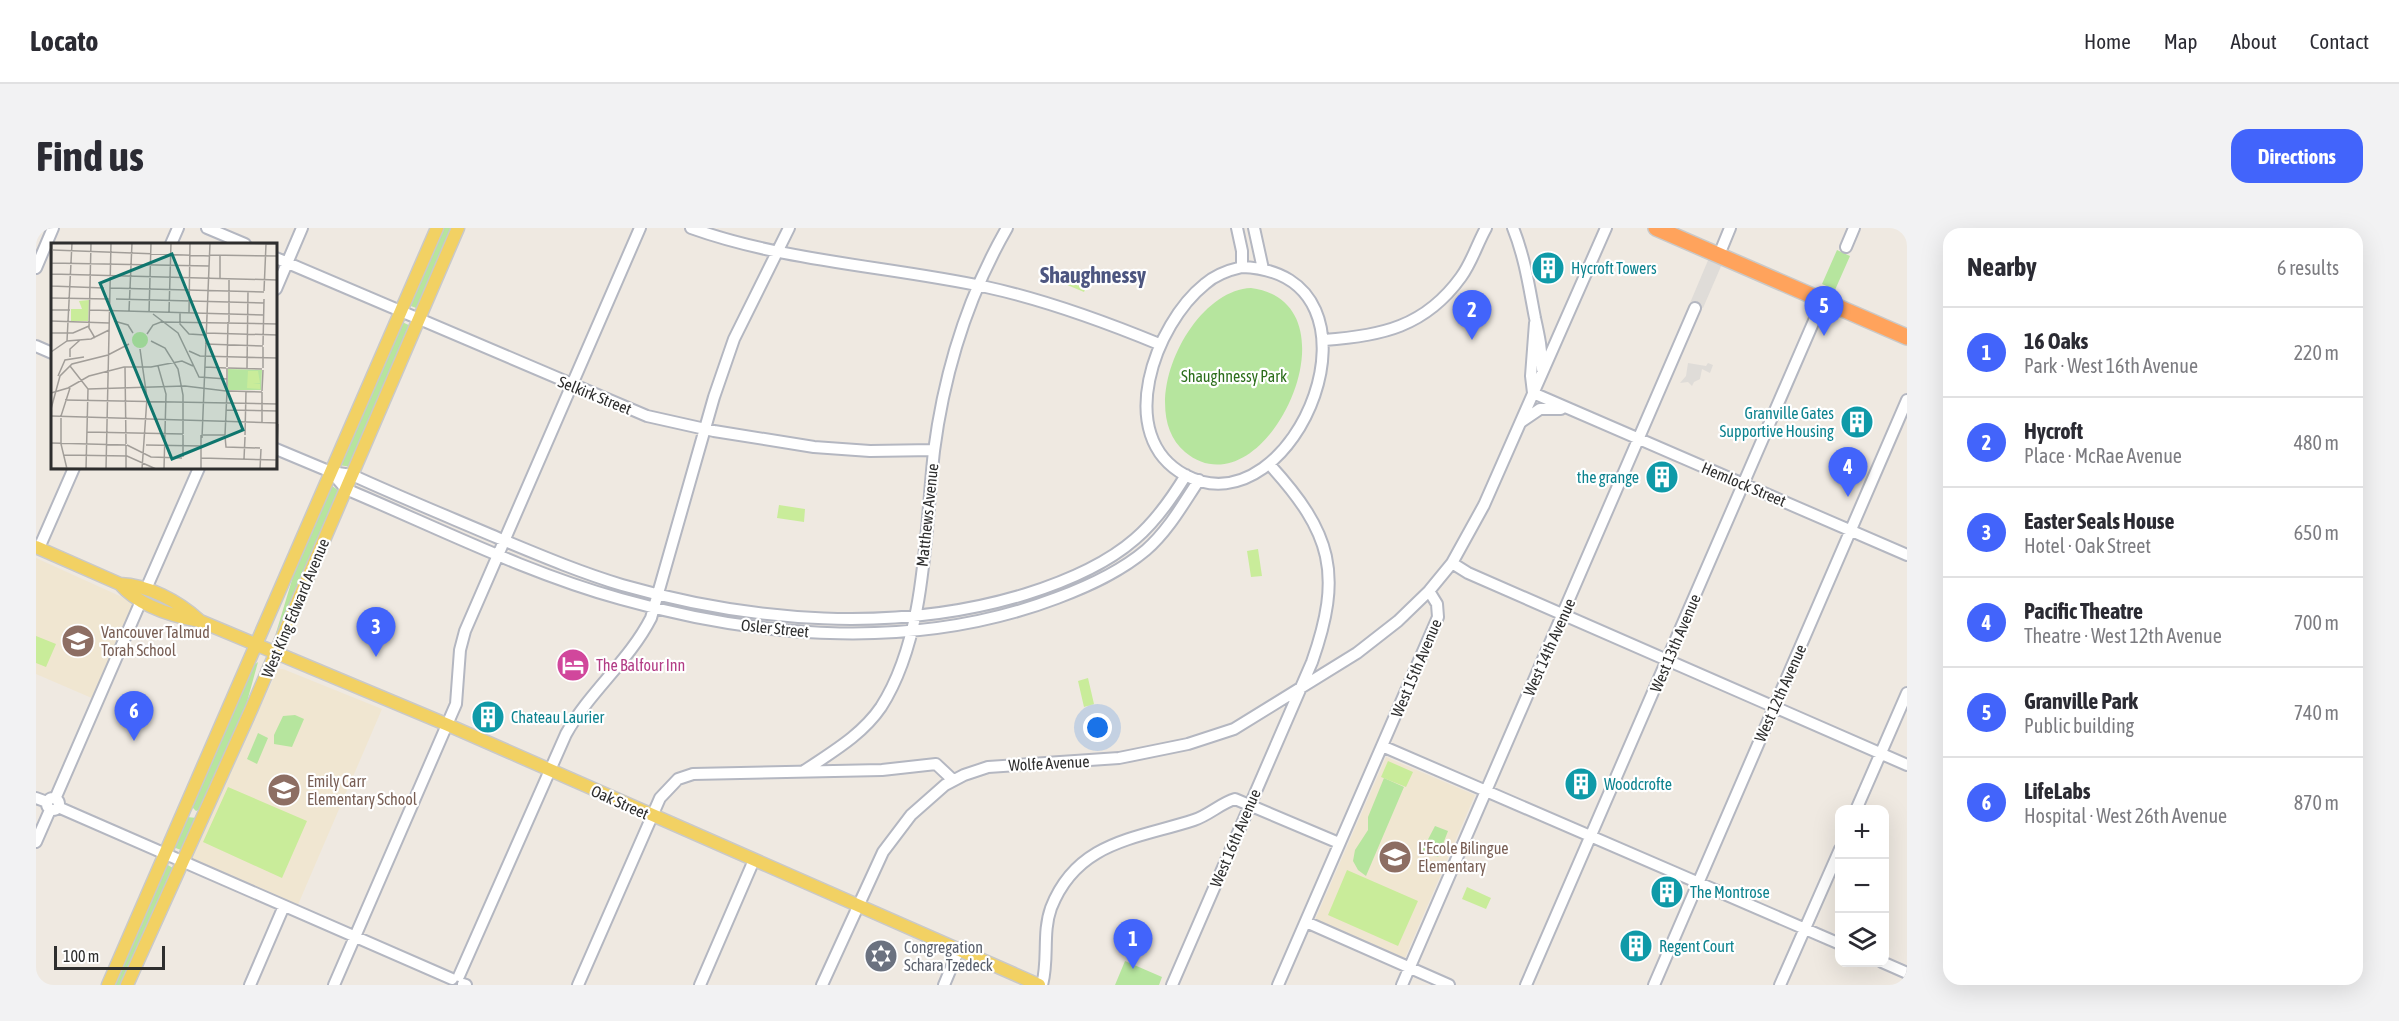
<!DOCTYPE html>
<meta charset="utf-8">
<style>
:root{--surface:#fff;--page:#f2f2f3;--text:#2b2b33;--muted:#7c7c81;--line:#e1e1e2;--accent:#4264fb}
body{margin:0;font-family:"Asap Condensed",sans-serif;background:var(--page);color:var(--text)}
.controls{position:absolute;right:18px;bottom:18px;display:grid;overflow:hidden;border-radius:12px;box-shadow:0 6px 24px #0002}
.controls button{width:54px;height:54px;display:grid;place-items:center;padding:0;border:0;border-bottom:2px solid var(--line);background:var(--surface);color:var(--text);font:30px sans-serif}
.scale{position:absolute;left:18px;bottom:15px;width:111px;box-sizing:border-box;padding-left:6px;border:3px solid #2e2e2e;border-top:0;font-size:16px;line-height:21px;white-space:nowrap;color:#2e2e2e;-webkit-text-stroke:4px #fff;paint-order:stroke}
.you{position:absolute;left:1062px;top:500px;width:21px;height:21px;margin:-15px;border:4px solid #fff;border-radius:50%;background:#1a73e8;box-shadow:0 0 0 9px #1a73e833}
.badge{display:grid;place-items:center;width:39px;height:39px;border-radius:50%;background:var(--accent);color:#fff;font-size:20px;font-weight:700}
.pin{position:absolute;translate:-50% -50px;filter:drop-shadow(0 2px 3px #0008)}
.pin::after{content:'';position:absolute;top:32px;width:21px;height:18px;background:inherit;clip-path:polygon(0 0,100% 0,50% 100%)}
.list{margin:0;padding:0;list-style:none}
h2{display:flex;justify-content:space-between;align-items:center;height:78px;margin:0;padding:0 24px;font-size:26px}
h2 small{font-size:20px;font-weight:400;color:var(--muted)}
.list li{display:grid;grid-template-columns:39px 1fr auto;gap:18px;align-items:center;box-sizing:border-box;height:90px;padding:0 24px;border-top:2px solid var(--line)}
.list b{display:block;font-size:22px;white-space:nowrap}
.list p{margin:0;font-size:20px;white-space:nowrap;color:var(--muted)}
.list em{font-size:20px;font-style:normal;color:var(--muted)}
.icon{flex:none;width:33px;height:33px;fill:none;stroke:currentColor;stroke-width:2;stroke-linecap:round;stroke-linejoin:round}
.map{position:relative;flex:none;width:1871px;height:757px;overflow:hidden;border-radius:18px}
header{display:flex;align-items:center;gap:36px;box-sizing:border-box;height:84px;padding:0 30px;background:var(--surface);border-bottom:2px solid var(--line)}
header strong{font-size:28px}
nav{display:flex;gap:33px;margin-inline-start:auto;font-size:21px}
.intro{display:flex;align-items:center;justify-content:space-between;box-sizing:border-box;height:144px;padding:0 36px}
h1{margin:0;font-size:42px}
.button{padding:15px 27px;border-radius:18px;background:var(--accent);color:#fff;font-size:21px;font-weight:700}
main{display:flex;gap:36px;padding:0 36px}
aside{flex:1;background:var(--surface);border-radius:18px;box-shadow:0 6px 24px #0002}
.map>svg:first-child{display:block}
.education{fill:#f0e6d1}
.green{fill:#b6e59e}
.pitch{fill:#c9ec9a}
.plaza{fill:#dfdcd8}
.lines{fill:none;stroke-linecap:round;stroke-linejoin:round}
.minor-casing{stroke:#b4b7c1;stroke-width:14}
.major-casing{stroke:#c9c9c9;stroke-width:15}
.highway-casing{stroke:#c9c9c9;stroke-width:18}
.minor{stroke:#fff;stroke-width:10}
.major{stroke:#f2d163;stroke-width:12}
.highway{stroke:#ffa35c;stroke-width:15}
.labels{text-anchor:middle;stroke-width:4.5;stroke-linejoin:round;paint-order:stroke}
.culture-label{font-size:16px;fill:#0d838f;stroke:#fff;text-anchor:start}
.park-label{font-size:16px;fill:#2c6e1b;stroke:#fff}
.street-label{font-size:16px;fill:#2e2e2e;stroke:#fff}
.education-label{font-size:16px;fill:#785e54;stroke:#fff;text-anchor:start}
.hotel-label{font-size:16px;fill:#b23c85;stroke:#fff;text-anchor:start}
.worship-label{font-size:16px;fill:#5b616d;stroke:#fff;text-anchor:start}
.district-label{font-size:22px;font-weight:bold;fill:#4d5680;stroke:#fff}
.inset-road{fill:none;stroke:#a29e99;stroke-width:1.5}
.view{fill:#0f766e;fill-opacity:0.15;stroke:#0f766e;stroke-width:3}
.inset-edge{fill:none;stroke:#2e2e2e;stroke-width:3}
</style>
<header>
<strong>Locato</strong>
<nav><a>Home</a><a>Map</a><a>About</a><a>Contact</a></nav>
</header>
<div class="intro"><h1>Find us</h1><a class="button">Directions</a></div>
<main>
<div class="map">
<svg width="1871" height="757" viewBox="0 0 1871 757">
<rect width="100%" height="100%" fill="#efe9e1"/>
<path class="education" d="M 0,330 L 97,374 L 98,378 L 58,471 L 0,446 Z
M 242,441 L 247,441 L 346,481 L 261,679 L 157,633 L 155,627 Z
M 1350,529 L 1439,567 L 1369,730 L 1279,692 Z"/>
<path class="green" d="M 405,0 L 418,0 L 383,81 L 372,77 Z
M 1801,22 L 1814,28 L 1799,62 L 1786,56 Z
M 1215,60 C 1329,75 1228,290 1149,224 C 1098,181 1154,62 1215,60 Z
M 366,94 L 375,98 L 315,239 L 303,237 Z
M 295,257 L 303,263 L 241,406 L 240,405 L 261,335 Z
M 222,434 L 209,481 L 165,581 L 160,583 L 156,579 L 216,439 Z
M 259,487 L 268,491 L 256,519 L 238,516 L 238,507 L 247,488 Z
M 222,505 L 232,510 L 221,536 L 211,531 Z
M 1348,550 L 1368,559 L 1330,648 L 1322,642 L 1317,633 L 1319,622 L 1332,602 L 1332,589 Z
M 151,589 L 161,590 L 145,622 L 137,619 Z
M 1399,598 L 1412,603 L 1402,629 L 1386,623 Z
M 130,636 L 137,640 L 135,650 L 86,757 L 76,757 Z
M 1089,733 L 1126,749 L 1123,757 L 1079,757 Z"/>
<path class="pitch" d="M 1028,42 L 1053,52 L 1048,64 L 1024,54 Z
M 743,277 L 769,281 L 768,294 L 741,290 Z
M 1222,321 L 1226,348 L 1215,349 L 1211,323 Z
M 0,408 L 20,416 L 10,439 L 0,435 Z
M 1052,450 L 1058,476 L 1048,479 L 1042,453 Z
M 1352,533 L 1377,544 L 1370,559 L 1345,549 Z
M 192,559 L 271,593 L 246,650 L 167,614 Z
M 1311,642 L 1382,673 L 1362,718 L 1292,687 Z
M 1431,659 L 1455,670 L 1450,681 L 1426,671 Z"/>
<path class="plaza" d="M 1673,30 L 1686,36 L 1667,80 L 1654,75 Z
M 1652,135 L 1670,138 L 1672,135 L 1677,137 L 1674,145 L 1666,141 L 1664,151 L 1658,154 L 1656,158 L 1652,154 L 1644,155 L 1650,148 Z"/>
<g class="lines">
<g class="minor-casing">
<path id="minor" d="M 171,0 L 209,16
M 655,0 C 750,34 852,38 950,59 C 1010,72 1067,93 1123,116
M 1201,0 L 1206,23 L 1206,39
M 1218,0 L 1227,41
M 1477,0 C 1489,30 1493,59 1499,90 C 1503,108 1506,122 1506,141
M 135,16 L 142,0
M 1810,19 L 1818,0
M 1683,27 L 1694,0
M 240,30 L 611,188 L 678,203 L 778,219 L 834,223 L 898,222
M 1206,39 C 1364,45 1260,306 1149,247 C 1077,208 1119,96 1169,56 C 1179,47 1193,42 1206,39 Z
M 0,40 L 17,0
M 240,61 L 266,0
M 1288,112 C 1345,108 1389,99 1425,49 C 1436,34 1441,16 1450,0
M 0,118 L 16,125
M 1497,165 L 1871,327
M 1497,165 L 1495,148 L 1499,95
M 1485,194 L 1504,181 L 1525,181
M 240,221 L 295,244 L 316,247 C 364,269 413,289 462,310 C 503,327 543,344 586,357 C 715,394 860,406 990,366 C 1028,354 1068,338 1099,311 C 1119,294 1136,270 1150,247
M 295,244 L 310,261 L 319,265 C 406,302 494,346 585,371 C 726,411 882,423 1021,370 C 1053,358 1084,344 1110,322 C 1132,303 1147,276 1163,252
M 3,320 L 38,240
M 1416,335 L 1432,345 L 1871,537
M 110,361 L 163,240
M 1346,518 L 1804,716
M 768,543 C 796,524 826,507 845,479 C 890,409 889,304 898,223 C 908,146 932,68 971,0
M 0,570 L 11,574
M11 576a6 6 0 1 1 12 0a6 6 0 1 1-12 0Z
M 19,571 L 105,373
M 22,579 L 416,751
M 1820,582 L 1871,465
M 0,614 L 14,582
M 1270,694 L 1413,757
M 1846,734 L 1871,745
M 423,748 L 530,506 C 554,463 593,433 615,390 L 678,169 L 698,111 L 753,0
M 427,756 L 430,757
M 214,757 L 248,678
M 298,757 L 420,476 L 424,422 L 429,403 L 604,0
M 542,757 L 624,570 L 642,551 L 657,546 L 846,542 L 900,536 L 917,552
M 664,757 L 718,632
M 786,757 L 847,624 L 875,587 L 909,557 L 928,547 L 952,539 L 1083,530 L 1152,516 L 1198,501 L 1321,425 L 1362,393 L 1393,363 L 1416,335 L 1448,277 L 1570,0
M 908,757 L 923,721
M 1006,757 C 1013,732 1006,705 1015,680 C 1041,613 1100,611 1158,592 C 1173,587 1185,575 1199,571 L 1303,615
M 1136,757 L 1276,434 C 1307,346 1296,305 1234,237
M 1242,757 L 1402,389 L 1401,376 L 1393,363
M 1366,757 L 1659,80
M 1490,757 L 1787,72
M 1618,757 L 1871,172
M 1744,757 L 1804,621"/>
</g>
<g class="major-casing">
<path id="major" d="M 0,319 L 84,356 C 112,357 142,373 163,392
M 84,356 C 103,378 136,388 164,393 L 412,497 L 1003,757
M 72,757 L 401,0
M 91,757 L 215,482 L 422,0"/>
</g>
<g class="highway-casing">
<path id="highway" d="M 1620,0 L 1871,109"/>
</g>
<use href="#minor" class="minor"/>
<use href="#major" class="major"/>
<use href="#highway" class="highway"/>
</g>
<defs>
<g id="building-disc" transform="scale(1.725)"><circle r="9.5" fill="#0f9aa8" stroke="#fff"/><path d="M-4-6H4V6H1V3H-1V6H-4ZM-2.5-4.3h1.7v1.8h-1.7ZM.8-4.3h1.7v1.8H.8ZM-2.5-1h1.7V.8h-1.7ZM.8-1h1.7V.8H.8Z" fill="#fff"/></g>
<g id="school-disc" transform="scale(1.725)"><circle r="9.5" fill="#8d6e63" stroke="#fff"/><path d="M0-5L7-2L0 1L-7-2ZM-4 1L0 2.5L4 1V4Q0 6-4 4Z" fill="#fff"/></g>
<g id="hotel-disc" transform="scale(1.725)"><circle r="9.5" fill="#d1479c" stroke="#fff"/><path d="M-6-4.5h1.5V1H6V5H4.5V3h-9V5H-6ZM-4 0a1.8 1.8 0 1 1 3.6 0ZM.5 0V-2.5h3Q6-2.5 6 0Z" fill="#fff"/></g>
<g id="synagogue-disc" transform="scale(1.725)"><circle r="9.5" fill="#6b7280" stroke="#fff"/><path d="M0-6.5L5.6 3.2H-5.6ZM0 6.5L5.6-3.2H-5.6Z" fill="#fff"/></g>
</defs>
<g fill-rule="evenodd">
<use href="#building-disc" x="1512" y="40"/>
<use href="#building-disc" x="1821" y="194"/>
<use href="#building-disc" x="1626" y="249"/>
<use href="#school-disc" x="42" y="413"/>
<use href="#hotel-disc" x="537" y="437"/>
<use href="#building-disc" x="452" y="489"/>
<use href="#building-disc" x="1545" y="556"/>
<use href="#school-disc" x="248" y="562"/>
<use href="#school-disc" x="1359" y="629"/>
<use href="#building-disc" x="1631" y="664"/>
<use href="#building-disc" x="1600" y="718"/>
<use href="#synagogue-disc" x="845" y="728"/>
</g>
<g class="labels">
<g class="culture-label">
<text x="1535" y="46">Hycroft Towers</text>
<text x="1798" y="191" text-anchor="end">Granville Gates<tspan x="1798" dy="18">Supportive Housing</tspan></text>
<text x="1603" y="255" text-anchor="end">the grange</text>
<text x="475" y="495">Chateau Laurier</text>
<text x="1568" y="562">Woodcrofte</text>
<text x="1654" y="670">The Montrose</text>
<text x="1623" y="724">Regent Court</text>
</g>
<g class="park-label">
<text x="1198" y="154">Shaughnessy Park</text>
</g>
<g class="street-label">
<text transform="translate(559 167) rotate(22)" y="6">Selkirk Street</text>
<text transform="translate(1708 256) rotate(23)" y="6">Hemlock Street</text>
<text transform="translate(891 287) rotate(-84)" y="6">Matthews Avenue</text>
<text transform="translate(259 380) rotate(-67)" y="6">West King Edward Avenue</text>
<text transform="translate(739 400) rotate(6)" y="6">Osler Street</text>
<text transform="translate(1639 415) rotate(-67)" y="6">West 13th Avenue</text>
<text transform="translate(1513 419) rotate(-66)" y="6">West 14th Avenue</text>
<text transform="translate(1380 440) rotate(-67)" y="6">West 15th Avenue</text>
<text transform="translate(1744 465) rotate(-66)" y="6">West 12th Avenue</text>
<text transform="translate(1013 535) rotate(-3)" y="6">Wolfe Avenue</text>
<text transform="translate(584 574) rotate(24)" y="6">Oak Street</text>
<text transform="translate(1199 610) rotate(-67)" y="6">West 16th Avenue</text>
</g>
<g class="education-label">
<text x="65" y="410">Vancouver Talmud<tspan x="65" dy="18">Torah School</tspan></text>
<text x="271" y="559">Emily Carr<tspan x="271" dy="18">Elementary School</tspan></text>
<text x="1382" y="626">L'Ecole Bilingue<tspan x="1382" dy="18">Elementary</tspan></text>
</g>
<g class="hotel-label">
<text x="560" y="443">The Balfour Inn</text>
</g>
<g class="worship-label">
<text x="868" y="725">Congregation<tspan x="868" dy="18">Schara Tzedeck</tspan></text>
</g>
<g class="district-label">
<text x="1057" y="55">Shaughnessy</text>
</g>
</g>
<g transform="translate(15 15)">
<rect width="226" height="226" fill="#efe9e1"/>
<path d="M81 97a8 8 0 1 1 16 0a8 8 0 1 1-16 0ZM 177,126 L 211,127 L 210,147 L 177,147 Z" fill="#b6e59e"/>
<path d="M 38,57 L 37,78 L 20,78 L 20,66 L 31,66 L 28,58 ZM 197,128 L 207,128 L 209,140 L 202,140 L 209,141 L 209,146 L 196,145 Z" fill="#c9ec9a"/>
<path class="inset-road" d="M 40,0 L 38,85 L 44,95M 177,0 L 227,1M 2,7 L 159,13M 159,12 L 227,13M 0,20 L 158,23M 1,31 L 227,37M 169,35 L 169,12M 178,36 L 178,79M 0,43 L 53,45M 0,43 L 1,0M 59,45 L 213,49M 213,48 L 215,1M 0,55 L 58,56M 65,56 L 213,60M 0,67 L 19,67M 39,67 L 213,72M 78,68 L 81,0M 118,69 L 120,0M 98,70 L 100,0M 129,70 L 129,81 L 138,91 L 154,92M 138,70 L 139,0M 102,71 L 127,90 L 148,134 L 176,136M 0,78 L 58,80M 63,78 L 77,82 L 82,90M 0,90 L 22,90 L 38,83M 155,90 L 227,92M 96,91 L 102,82 L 110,79 L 227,81M 16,98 L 21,0M 100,98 L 114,105 L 127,126 L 132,152 L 132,191M 154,101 L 212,103M 212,102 L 213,56M 89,106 L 96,155 L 91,226M 138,108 L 149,113 L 227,115M 0,109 L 16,98 L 40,96 L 58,87M 19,114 L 19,106 L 29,97M 19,123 L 37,146 L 35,226M 107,123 L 115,151 L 113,226M 74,124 L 75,201M 154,124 L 175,125M 176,124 L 177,79M 177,125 L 211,126M 196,125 L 197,48M 212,125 L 212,104M 7,133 L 14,117 L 33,114M 37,146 L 134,143 L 175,148M 176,147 L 176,125M 176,148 L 211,149M 211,148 L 212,127M 0,150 L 17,145 L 38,133 L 73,124 L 100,124 L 131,118 L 142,123M 14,157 L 227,161M 0,166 L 9,133 L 21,121 L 57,112 L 78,101M 175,167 L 227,168M 0,173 L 227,180M 211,179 L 211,149M 36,189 L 132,191M 152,192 L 174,192M 174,192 L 176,148M 194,192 L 195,148M 174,193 L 175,204 L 209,205M 151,195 L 159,0M 0,200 L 75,202M 76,202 L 100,214 L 131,215M 95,202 L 150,203M 226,205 L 227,181M 13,212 L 76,213 L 105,226M 132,214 L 132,192M 150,215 L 227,217M 193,216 L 194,194M 0,225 L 68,226M 16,226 L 10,201 L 10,173 L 19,145M 55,226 L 60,0M 75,226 L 75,202M 116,226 L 139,226M 150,226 L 150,192M 209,226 L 210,206M 225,226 L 226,206"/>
<path class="view" d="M 121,11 L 192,187 L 121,216 L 49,40 Z"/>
<rect width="226" height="226" class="inset-edge"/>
</g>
</svg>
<div class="controls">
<button>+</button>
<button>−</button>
<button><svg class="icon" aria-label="layers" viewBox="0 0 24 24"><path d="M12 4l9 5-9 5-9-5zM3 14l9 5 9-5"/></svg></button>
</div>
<div class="scale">100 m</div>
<div class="you"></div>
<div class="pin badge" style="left:1097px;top:741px">1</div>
<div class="pin badge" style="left:1436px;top:112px">2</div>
<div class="pin badge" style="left:340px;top:429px">3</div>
<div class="pin badge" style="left:1812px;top:269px">4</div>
<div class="pin badge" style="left:1788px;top:108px">5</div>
<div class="pin badge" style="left:98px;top:513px">6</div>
</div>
<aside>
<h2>Nearby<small>6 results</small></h2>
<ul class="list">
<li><span class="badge">1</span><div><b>16 Oaks</b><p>Park · West 16th Avenue</p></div><em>220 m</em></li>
<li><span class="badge">2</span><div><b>Hycroft</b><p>Place · McRae Avenue</p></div><em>480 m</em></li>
<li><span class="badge">3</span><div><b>Easter Seals House</b><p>Hotel · Oak Street</p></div><em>650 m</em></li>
<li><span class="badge">4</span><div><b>Pacific Theatre</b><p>Theatre · West 12th Avenue</p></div><em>700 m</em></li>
<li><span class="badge">5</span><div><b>Granville Park</b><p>Public building</p></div><em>740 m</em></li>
<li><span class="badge">6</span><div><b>LifeLabs</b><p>Hospital · West 26th Avenue</p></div><em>870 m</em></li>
</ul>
</aside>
</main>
